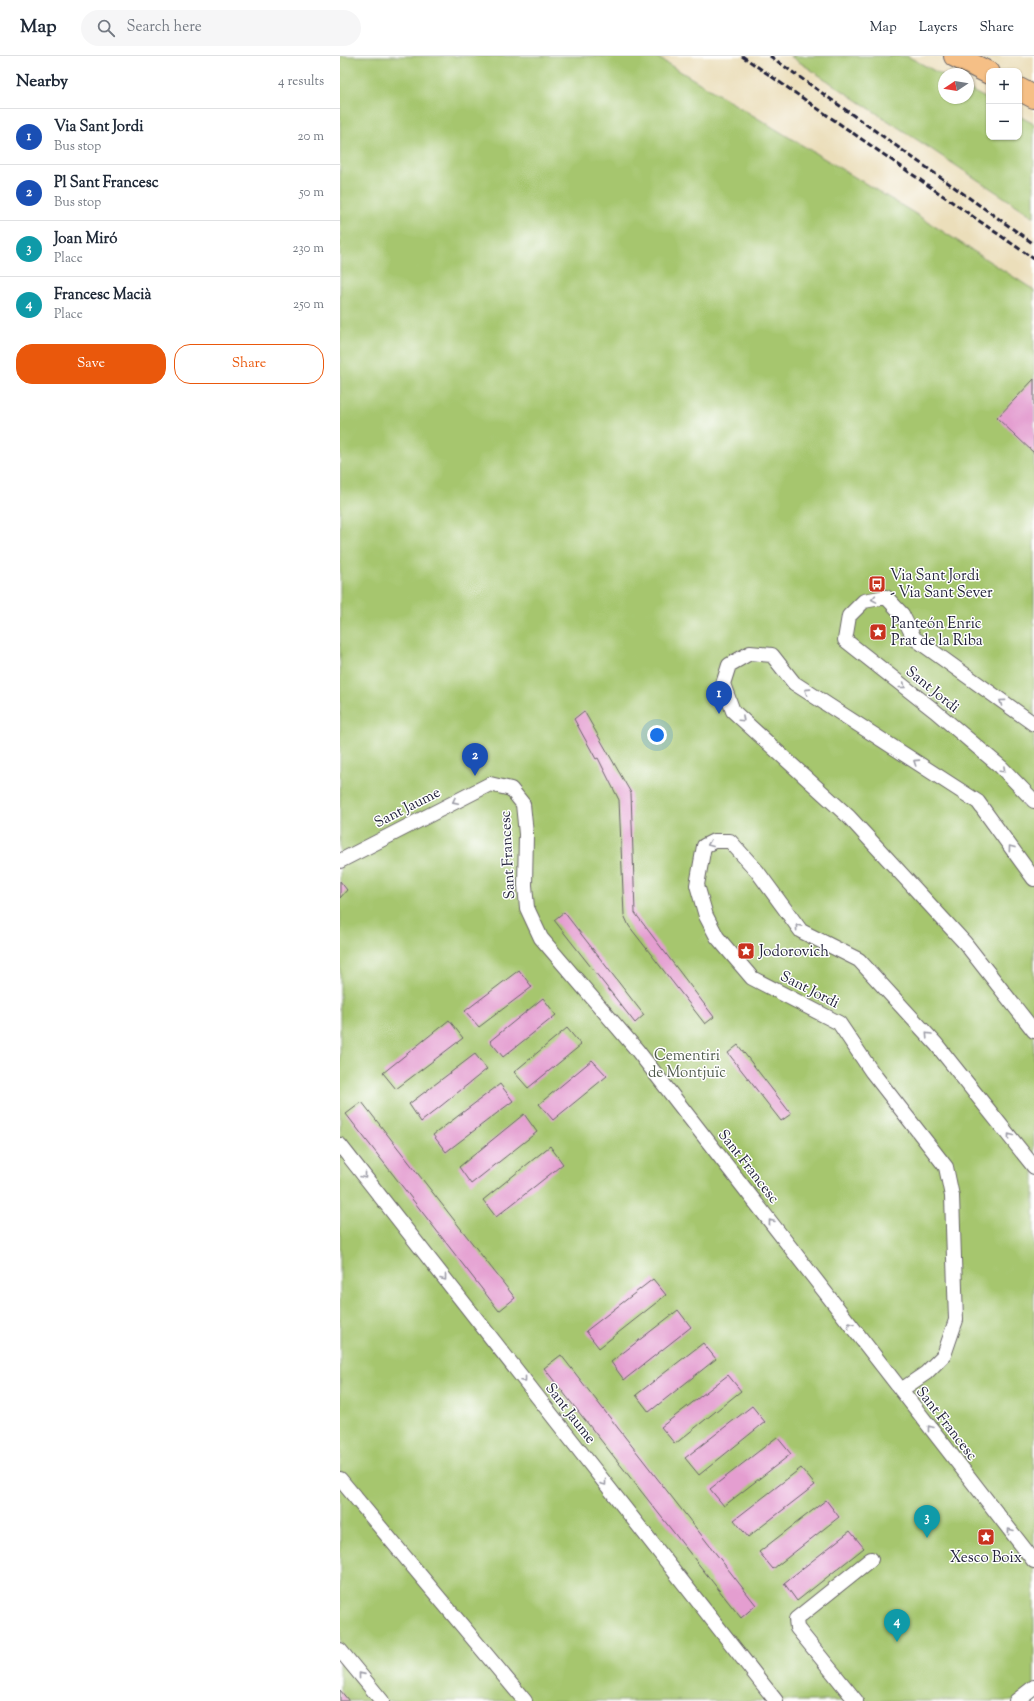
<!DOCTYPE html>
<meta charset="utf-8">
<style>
:root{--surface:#fff;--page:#f6f6f7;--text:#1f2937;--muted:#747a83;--line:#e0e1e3;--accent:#ea580c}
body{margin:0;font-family:"Sorts Mill Goudy",serif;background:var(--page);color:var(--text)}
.controls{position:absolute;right:12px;top:12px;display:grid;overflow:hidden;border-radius:8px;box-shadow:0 1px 3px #0004}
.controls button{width:36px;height:36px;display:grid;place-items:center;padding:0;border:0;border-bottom:1px solid var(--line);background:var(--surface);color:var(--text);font:20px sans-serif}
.compass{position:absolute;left:598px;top:12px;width:36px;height:36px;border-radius:50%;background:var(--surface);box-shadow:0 1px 3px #0004;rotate:258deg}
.you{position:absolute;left:317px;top:679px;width:14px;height:14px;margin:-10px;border:3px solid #fff;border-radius:50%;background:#1a73e8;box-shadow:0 0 0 6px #1a73e833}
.badge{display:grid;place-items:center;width:26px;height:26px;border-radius:50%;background:var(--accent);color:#fff;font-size:13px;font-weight:700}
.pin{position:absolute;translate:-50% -33px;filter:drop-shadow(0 1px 2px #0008)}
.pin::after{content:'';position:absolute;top:21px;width:14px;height:12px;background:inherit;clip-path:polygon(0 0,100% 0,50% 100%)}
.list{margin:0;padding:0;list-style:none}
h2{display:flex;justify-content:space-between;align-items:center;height:52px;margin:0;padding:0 16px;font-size:17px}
h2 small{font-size:13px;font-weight:400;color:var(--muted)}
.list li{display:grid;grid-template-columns:26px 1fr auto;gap:12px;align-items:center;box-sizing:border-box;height:56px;padding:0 16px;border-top:1px solid var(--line)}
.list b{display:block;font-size:15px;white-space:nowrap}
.list p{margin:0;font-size:13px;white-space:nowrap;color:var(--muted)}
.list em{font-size:13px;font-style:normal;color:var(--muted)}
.actions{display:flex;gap:8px;padding:12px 16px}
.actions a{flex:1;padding:9px 0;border:1px solid var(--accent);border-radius:16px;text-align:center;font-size:14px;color:var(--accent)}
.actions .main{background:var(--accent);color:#fff}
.icon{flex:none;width:22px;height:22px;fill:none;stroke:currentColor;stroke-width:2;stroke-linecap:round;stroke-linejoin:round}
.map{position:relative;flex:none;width:694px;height:1645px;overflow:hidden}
header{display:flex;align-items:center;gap:24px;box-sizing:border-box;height:56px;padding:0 20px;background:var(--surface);border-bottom:1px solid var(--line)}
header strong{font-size:19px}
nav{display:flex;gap:22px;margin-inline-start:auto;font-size:14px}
.search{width:280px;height:36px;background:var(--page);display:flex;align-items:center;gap:10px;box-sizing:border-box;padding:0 14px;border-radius:22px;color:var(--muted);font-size:15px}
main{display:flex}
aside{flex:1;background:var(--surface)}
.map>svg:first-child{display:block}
.green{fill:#a6c66e;stroke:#647454}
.building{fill:#e49ed0}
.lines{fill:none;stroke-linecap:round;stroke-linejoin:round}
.service-casing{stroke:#686467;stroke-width:16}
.trunk-casing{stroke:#686467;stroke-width:24}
.service{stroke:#fff;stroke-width:14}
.trunk{stroke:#f5bf86;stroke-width:22}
.rail{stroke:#22223b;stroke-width:3;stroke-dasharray:6 3;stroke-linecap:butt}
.oneway{stroke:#9c9ca7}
.labels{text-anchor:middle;stroke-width:3;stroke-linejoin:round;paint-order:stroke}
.poi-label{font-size:15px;fill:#22223b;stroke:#fff;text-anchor:start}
.street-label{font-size:15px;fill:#22223b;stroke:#fff}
.park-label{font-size:15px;fill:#505b4d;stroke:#fff}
</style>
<header>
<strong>Map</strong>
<div class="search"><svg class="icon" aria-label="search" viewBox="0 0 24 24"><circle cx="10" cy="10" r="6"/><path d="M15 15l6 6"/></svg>Search here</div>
<nav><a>Map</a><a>Layers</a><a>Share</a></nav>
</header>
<main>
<aside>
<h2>Nearby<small>4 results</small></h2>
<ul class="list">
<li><span class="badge" style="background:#1a4fb4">1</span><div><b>Via Sant Jordi</b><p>Bus stop</p></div><em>20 m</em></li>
<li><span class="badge" style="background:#1a4fb4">2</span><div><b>Pl Sant Francesc</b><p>Bus stop</p></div><em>50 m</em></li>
<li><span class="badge" style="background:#0f9aa8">3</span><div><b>Joan Miró</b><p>Place</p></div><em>230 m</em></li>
<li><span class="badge" style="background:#0f9aa8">4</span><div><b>Francesc Macià</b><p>Place</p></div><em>250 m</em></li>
</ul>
<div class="actions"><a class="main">Save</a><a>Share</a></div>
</aside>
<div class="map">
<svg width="694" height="1645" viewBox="0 0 694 1645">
<rect width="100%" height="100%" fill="#fff"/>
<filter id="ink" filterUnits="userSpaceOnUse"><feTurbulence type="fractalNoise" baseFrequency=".025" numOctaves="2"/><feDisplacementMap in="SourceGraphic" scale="8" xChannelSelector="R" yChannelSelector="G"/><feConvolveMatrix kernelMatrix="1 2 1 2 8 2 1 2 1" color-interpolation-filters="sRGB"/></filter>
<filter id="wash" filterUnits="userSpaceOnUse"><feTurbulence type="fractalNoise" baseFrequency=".012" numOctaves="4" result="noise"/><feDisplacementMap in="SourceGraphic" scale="16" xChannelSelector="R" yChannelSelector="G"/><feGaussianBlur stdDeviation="0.9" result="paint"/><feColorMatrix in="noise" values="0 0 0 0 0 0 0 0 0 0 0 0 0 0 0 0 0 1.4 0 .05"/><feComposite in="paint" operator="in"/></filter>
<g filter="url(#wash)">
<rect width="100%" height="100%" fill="#ebdeba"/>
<path class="green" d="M 0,0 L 315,0 L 574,157 L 694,234 L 694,1645 L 0,1645 Z
M 450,0 L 567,0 L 604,20 L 604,42 L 628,42 L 628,33 L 649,44 L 649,81 L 679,81 L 679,60 L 694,68 L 694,161 Z"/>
<g id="blocks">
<path class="building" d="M 694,323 L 694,397 L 657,362 Z
M 244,655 L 291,737 L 295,857 L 374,961 L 365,968 L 289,870 L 284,859 L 279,744 L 258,702 L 256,703 L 234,663 Z
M 0,825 L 7,834 L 0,842 Z
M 224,856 L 304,959 L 295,967 L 214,864 Z
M 179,914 L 192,931 L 139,971 L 125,955 Z
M 203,942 L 216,959 L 163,1001 L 150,985 Z
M 109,964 L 123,982 L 56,1033 L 43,1017 Z
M 227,972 L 241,989 L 188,1032 L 174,1016 Z
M 398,989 L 451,1058 L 441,1065 L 388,997 Z
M 135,998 L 147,1013 L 81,1066 L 69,1048 Z
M 252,1004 L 267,1020 L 213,1064 L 199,1048 Z
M 160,1028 L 173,1045 L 106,1096 L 93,1079 Z
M 22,1046 L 175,1242 L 159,1255 L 6,1058 Z
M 184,1058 L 197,1076 L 131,1128 L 119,1111 Z
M 210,1090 L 223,1108 L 156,1161 L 143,1144 Z
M 313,1223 L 326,1239 L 259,1292 L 246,1275 Z
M 338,1254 L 351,1271 L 284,1324 L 271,1306 Z
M 363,1287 L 376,1303 L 309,1356 L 296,1339 Z
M 221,1299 L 416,1549 L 401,1562 L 204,1312 Z
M 388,1319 L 401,1335 L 335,1388 L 321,1371 Z
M 412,1350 L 425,1366 L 359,1419 L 345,1402 Z
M 437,1381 L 451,1398 L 384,1450 L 370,1433 Z
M 461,1412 L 475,1429 L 408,1481 L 394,1464 Z
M 486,1444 L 499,1461 L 433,1513 L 419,1496 Z
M 510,1475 L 524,1492 L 457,1545 L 444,1527 Z
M 0,1634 L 9,1645 L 0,1645 Z"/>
</g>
</g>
<g filter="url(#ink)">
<use href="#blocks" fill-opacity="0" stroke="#686467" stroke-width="1"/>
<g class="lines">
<g class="service-casing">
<path id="service" d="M 694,668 L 574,582 L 562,558 L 546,541 L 524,545 L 509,560 L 505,584 L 595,655 L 661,711 L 694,745
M 0,805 L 150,728 L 171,733 L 183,748 L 186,778 L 185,829 L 187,852 L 201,882 L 297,994 L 694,1505
M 694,823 L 638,746 L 454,627 L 432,599 L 410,597 L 389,609 L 383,628 L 393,655 L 509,761 L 625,887 L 694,975
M 0,1089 L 436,1645
M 561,1334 L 586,1317 L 604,1299 L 616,1264 L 612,1140 L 606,1111 L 532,1016 L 499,967 L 412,922 L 377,881 L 366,860 L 357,829 L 364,790 L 374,785 L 390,785 L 417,815 L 461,875 L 519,904 L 596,988 L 694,1111
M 0,1423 L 185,1645
M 0,1594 L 42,1645
M 516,1645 L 457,1572 L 456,1563 L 531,1503
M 676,1645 L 694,1631"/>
</g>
<g class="trunk-casing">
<path id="trunk" d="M 615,0 L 649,17
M 679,33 L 694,41"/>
</g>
<use href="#service" class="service"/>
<use href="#trunk" class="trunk"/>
<path class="rail" d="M 402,0 L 694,203
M 430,0 L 694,188"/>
</g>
<defs><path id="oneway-chevron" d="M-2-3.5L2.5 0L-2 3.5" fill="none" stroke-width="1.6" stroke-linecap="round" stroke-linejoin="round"/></defs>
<g class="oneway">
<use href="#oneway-chevron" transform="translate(534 543) rotate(170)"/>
<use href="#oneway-chevron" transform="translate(563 630) rotate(39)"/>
<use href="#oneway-chevron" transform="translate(467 635) rotate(-147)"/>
<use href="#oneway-chevron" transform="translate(662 646) rotate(-144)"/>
<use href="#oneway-chevron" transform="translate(402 663) rotate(43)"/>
<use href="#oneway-chevron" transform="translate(576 706) rotate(-147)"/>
<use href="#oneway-chevron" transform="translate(663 714) rotate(43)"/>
<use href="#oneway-chevron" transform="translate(115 745) rotate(153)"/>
<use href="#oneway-chevron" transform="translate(370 788) rotate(159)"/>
<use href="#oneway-chevron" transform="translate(671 792) rotate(-126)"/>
<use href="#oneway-chevron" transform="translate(458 871) rotate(-130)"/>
<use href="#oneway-chevron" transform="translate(588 979) rotate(-133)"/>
<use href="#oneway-chevron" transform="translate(670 1080) rotate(-128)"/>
<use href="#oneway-chevron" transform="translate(24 1120) rotate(52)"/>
<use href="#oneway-chevron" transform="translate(431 1166) rotate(-128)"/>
<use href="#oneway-chevron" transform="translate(104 1222) rotate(52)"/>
<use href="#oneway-chevron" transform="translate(510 1269) rotate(-128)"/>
<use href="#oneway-chevron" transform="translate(184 1324) rotate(52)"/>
<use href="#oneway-chevron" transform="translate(590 1372) rotate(-128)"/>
<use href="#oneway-chevron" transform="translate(264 1427) rotate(52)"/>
<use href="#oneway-chevron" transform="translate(670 1475) rotate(-128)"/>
<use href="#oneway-chevron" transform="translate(21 1619) rotate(-129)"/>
</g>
</g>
<defs>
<g id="bus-square" transform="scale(0.9)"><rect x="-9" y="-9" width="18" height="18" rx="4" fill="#c8321e" stroke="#fff"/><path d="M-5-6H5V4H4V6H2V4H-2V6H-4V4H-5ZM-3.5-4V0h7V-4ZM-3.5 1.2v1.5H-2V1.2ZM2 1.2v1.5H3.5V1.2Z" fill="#fff"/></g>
<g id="sight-square" transform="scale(0.9)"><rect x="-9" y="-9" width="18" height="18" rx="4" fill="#c8321e" stroke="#fff"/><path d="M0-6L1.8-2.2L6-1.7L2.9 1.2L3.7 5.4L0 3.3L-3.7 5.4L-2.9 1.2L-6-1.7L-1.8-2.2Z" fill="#fff"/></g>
</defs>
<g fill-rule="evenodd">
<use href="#bus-square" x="537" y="528"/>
<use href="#sight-square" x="538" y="576"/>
<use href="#sight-square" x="406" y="895"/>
<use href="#sight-square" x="646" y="1481"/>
</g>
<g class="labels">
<g class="poi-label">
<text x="550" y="524">Via Sant Jordi<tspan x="550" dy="17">- Via Sant Sever</tspan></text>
<text x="551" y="572">Panteón Enric<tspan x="551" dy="17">Prat de la Riba</tspan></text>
<text x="419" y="900">Jodorovich</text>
<text x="646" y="1506" text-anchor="middle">Xesco Boix</text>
</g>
<g class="street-label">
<text transform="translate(593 633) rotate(39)" y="5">Sant Jordi</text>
<text transform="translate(67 751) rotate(-27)" y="5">Sant Jaume</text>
<text transform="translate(167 799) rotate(-93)" y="5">Sant Francesc</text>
<text transform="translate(470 933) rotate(27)" y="5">Sant Jordi</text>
<text transform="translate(409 1110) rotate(52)" y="5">Sant Francesc</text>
<text transform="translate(231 1357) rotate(52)" y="5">Sant Jaume</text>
<text transform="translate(607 1367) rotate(52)" y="5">Sant Francesc</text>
</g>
<g class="park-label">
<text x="347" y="1004">Cementiri<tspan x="347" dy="17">de Montjuïc</tspan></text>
</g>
</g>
</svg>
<div class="controls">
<button>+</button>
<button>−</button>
</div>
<svg class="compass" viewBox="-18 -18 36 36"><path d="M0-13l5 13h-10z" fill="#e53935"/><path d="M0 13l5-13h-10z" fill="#747a83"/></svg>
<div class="you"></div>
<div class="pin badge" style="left:379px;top:658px;background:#1a4fb4">1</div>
<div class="pin badge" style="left:135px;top:720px;background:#1a4fb4">2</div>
<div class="pin badge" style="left:587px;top:1482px;background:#0f9aa8">3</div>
<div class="pin badge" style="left:557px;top:1586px;background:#0f9aa8">4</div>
</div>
</main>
